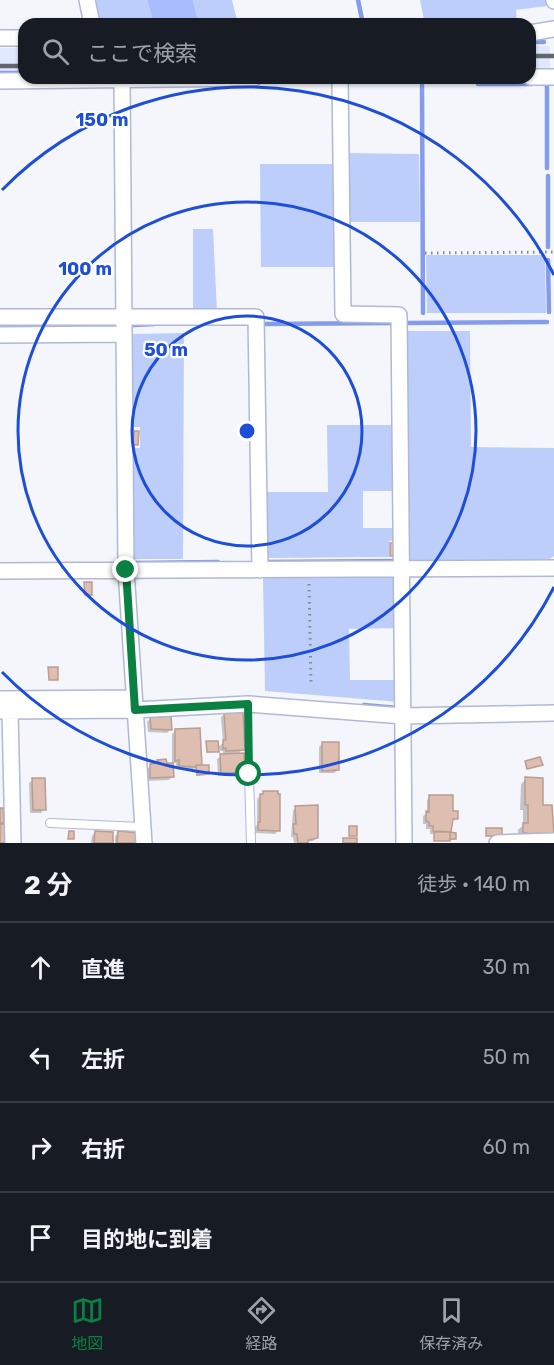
<!DOCTYPE html>
<html lang="ja">
<meta charset="utf-8">
<style>
:root{--surface:#171b24;--page:#20242c;--text:#f1f3f6;--muted:#9ea1a6;--line:#363941;--accent:#0b8043}
body{margin:0;font-family:Rubik,"Noto Sans JP",sans-serif;background:var(--page);color:var(--text)}
.stop{position:absolute;width:18px;height:18px;margin:-14px;border:4px solid #0b8043;border-radius:50%;background:#fff}
.stop.end{background:#0b8043;border-color:#fff;box-shadow:0 2px 6px #0008}
.list{margin:0;padding:0;list-style:none}
h2{display:flex;justify-content:space-between;align-items:center;height:78px;margin:0;padding:0 24px;font-size:26px}
h2 small{font-size:20px;font-weight:400;color:var(--muted)}
.list li{display:grid;grid-template-columns:39px 1fr auto;gap:18px;align-items:center;box-sizing:border-box;height:90px;padding:0 24px;border-top:2px solid var(--line)}
.list b{display:block;font-size:22px;white-space:nowrap}
.list em{font-size:20px;font-style:normal;color:var(--muted)}
.icon{flex:none;width:33px;height:33px;fill:none;stroke:currentColor;stroke-width:2;stroke-linecap:round;stroke-linejoin:round}
.map{position:relative;flex:none;width:554px;height:843px;overflow:hidden}
.search{position:absolute;background:var(--surface);box-shadow:0 2px 4px #0004;left:18px;right:18px;top:18px;height:66px;display:flex;align-items:center;gap:15px;box-sizing:border-box;padding:0 21px;border-radius:18px;color:var(--muted);font-size:22px}
.sheet{height:438px;background:var(--surface)}
nav{display:flex;justify-content:space-around;align-items:center;box-sizing:border-box;height:84px;border-top:2px solid var(--line);background:var(--surface);font-size:16px;color:var(--muted)}
nav a{display:grid;justify-items:center;gap:3px}
nav .on{color:var(--accent)}
.map>svg:first-child{display:block}
.built{fill:#e1e9fe}
.green{fill:#becefb}
.forest{fill:#a9bdfe}
.shadow{fill:#0003}
.lines{fill:none;stroke-linecap:round;stroke-linejoin:round}
.stream{stroke:#859ceb;stroke-width:4.5}
.building{fill:#ddbeb0;stroke:#bb9d90;stroke-width:1.5}
.service-casing{stroke:#b0b9d4;stroke-width:10}
.minor-casing{stroke:#b0b9d4;stroke-width:18}
.path{stroke:#888a92;stroke-width:3;stroke-dasharray:1.5 4.5;stroke-linecap:butt}
.service{stroke:#fff;stroke-width:8}
.minor{stroke:#fff;stroke-width:15}
.rail{stroke:#63666e;stroke-width:4.5}
.route{stroke:#0b8043;stroke-width:8}
.ring{fill:none;stroke:#1d4ed8;stroke-width:3}
.centre{fill:#1d4ed8;stroke:#fff;stroke-width:3}
.ring-label{font-size:18px;text-anchor:middle;font-weight:bold;fill:#1d4ed8;stroke:#fff;stroke-width:4.5;stroke-linejoin:round;paint-order:stroke}
</style>
<div class="map">
<svg width="554" height="843" viewBox="0 0 554 843">
<rect width="100%" height="100%" fill="#f4f6fb"/>
<path class="built" d="M 530,46 L 550,46 L 550,69 L 530,69 Z
M 0,48 L 24,48 L 24,71 L 0,71 Z"/>
<path class="green" d="M 91,0 L 147,0 L 154,24 L 96,24 Z
M 193,0 L 232,0 L 238,24 L 199,24 Z
M 420,0 L 546,0 L 547,6 L 516,10 L 517,24 L 425,24 Z
M 344,153 L 419,154 L 420,222 L 345,222 Z
M 260,164 L 337,164 L 338,267 L 261,267 Z
M 193,229 L 213,229 L 217,312 L 193,312 Z
M 426,255 L 545,255 L 546,313 L 427,313 Z
M 403,331 L 470,331 L 471,447 L 554,448 L 554,556 L 546,562 L 408,562 Z
M 184,333 L 183,559 L 134,559 L 133,448 L 140,448 L 140,427 L 133,427 L 132,334 Z
M 327,425 L 397,425 L 397,491 L 363,491 L 363,528 L 398,528 L 398,540 L 389,541 L 389,557 L 264,558 L 264,492 L 328,492 Z
M 263,577 L 393,577 L 398,581 L 398,628 L 349,629 L 350,680 L 399,680 L 399,702 L 265,691 Z"/>
<path class="forest" d="M 147,0 L 193,0 L 199,24 L 154,24 Z"/>
<path class="shadow" d="M 225,714 L 243,749 L 238,754 L 243,771 L 240,774 L 218,776 L 217,759 L 223,755 L 223,751 L 220,751 L 220,748 L 216,752 L 206,753 L 207,743 L 217,748 L 223,743 L 221,717 Z
M 151,718 L 170,730 L 167,733 L 148,732 L 147,722 Z
M 176,730 L 208,774 L 206,775 L 196,776 L 196,768 L 191,770 L 176,769 L 176,763 L 172,763 L 172,734 Z
M 322,744 L 338,770 L 334,773 L 319,773 L 319,747 Z
M 158,761 L 172,777 L 169,780 L 147,781 L 147,769 Z
M 526,779 L 551,825 L 518,838 L 518,830 L 523,825 L 523,810 L 520,810 L 521,784 Z
M 33,780 L 44,809 L 41,813 L 30,813 L 29,783 Z
M 264,793 L 278,831 L 275,834 L 255,833 L 255,827 L 257,825 L 257,799 Z
M 430,797 L 452,813 L 456,819 L 451,822 L 449,831 L 446,834 L 455,839 L 453,840 L 434,841 L 434,834 L 430,834 L 430,829 L 426,829 L 426,824 L 423,824 L 423,816 L 427,813 L 427,800 Z
M 296,807 L 317,838 L 313,841 L 294,843 L 293,837 L 291,837 L 293,811 Z
M 95,832 L 111,843 L 91,843 L 92,836 Z
M 119,832 L 136,843 L 115,843 L 115,836 Z"/>
<g class="lines">
<path class="stream" d="M 358,0 L 363,24
M 530,42 L 544,42
M 0,73 L 24,73
M 478,84 L 532,84
M 544,84 L 547,84 L 547,168
M 422,85 L 423,313
M 548,176 L 548,247
M 548,260 L 549,312
M 405,323 L 547,322
M 263,324 L 393,323
M 133,325 L 154,324
M 0,327 L 113,326
M 265,562 L 396,561
M 134,563 L 218,562
M 364,705 L 398,708"/>
</g>
<path class="building" d="M 134,431 L 139,431 L 138,445 L 133,445 Z
M 390,543 L 396,543 L 396,556 L 390,556 Z
M 84,582 L 92,582 L 92,595 L 85,595 Z
M 48,667 L 58,667 L 58,680 L 49,680 Z
M 243,711 L 245,750 L 226,751 L 226,748 L 223,749 L 223,740 L 226,740 L 224,712 Z
M 171,716 L 172,730 L 151,729 L 150,717 Z
M 200,728 L 202,765 L 196,765 L 196,767 L 179,766 L 179,760 L 175,761 L 175,729 Z
M 206,741 L 218,741 L 219,752 L 207,752 Z
M 322,742 L 339,742 L 339,770 L 322,771 Z
M 244,753 L 245,772 L 221,773 L 220,754 Z
M 540,757 L 543,765 L 527,769 L 525,761 Z
M 166,759 L 167,763 L 173,763 L 174,777 L 150,778 L 150,764 L 158,763 L 157,760 Z
M 196,765 L 209,765 L 209,774 L 197,775 Z
M 525,777 L 543,778 L 543,805 L 552,805 L 554,836 L 527,836 L 527,833 L 523,833 L 523,823 L 528,823 L 528,805 L 525,805 Z
M 32,778 L 45,778 L 46,810 L 33,810 Z
M 263,791 L 278,791 L 278,794 L 280,794 L 280,831 L 258,830 L 258,822 L 260,822 L 260,794 L 263,794 Z
M 429,795 L 453,795 L 453,811 L 458,811 L 458,819 L 453,819 L 451,832 L 433,831 L 433,826 L 429,826 L 429,822 L 426,821 L 426,811 L 429,812 Z
M 318,805 L 318,838 L 308,840 L 308,843 L 298,843 L 297,834 L 294,834 L 293,824 L 296,824 L 295,806 Z
M 0,808 L 3,808 L 4,823 L 0,823 Z
M 0,824 L 5,824 L 6,843 L 0,843 Z
M 349,826 L 357,826 L 357,836 L 349,836 Z
M 486,828 L 502,828 L 502,836 L 486,836 Z
M 69,831 L 74,831 L 74,839 L 68,839 Z
M 95,831 L 113,832 L 113,843 L 94,843 Z
M 118,831 L 139,833 L 138,843 L 117,843 Z
M 434,832 L 450,832 L 450,841 L 434,841 Z
M 450,832 L 456,833 L 456,839 L 450,839 Z
M 343,838 L 357,838 L 357,843 L 343,843 Z"/>
<g class="lines">
<g class="service-casing">
<path id="service" d="M 249,774 L 251,843
M 50,823 L 142,827"/>
</g>
<g class="minor-casing">
<path id="minor" d="M 87,0 L 92,24
M 554,0 L 554,1
M 530,33 L 554,29
M 0,38 L 24,38
M 530,77 L 554,77
M 340,78 L 343,314 L 399,315 L 404,843
M 122,80 L 126,570 L 144,843
M 0,81 L 254,78
M 0,317 L 256,317 L 260,570
M 0,335 L 124,334
M 0,571 L 554,568
M 0,699 L 134,698
M 0,711 L 135,710 L 248,704 L 403,716 L 554,713
M 10,711 L 13,843
M 497,843 L 554,841"/>
</g>
<path class="path" d="M 425,253 L 554,252
M 309,584 L 311,685
M 248,718 L 249,765"/>
<use href="#service" class="service"/>
<use href="#minor" class="minor"/>
<path class="rail" d="M 530,56 L 554,56
M 0,66 L 24,66"/>
</g>
<g class="lines">
<path class="route" d="M 126,570 L 135,710 L 248,704 L 249,774"/>
</g>
<g class="ring">
<circle cx="247" cy="431" r="115"/>
<circle cx="247" cy="431" r="229"/>
<path d="M554 587A344 344 0 0 1 2 672M2 190A344 344 0 0 1 554 275"/>
</g>
<circle cx="247" cy="431" r="9" class="centre"/>
<g class="ring-label">
<text x="102" y="126">150 m</text>
<text x="85" y="275">100 m</text>
<text x="166" y="356">50 m</text>
</g>
</svg>
<div class="stop" style="left:249px;top:774px"></div>
<div class="stop end" style="left:126px;top:570px"></div>
<div class="search"><svg class="icon" aria-label="search" viewBox="0 0 24 24"><circle cx="10" cy="10" r="6"/><path d="M15 15l6 6"/></svg>ここで検索</div>
</div>
<section class="sheet">
<h2>2 分<small>徒歩 · 140 m</small></h2>
<ul class="list">
<li><svg class="icon" aria-label="ahead" viewBox="0 0 24 24"><path d="M12 20V5M6 11l6-6 6 6"/></svg><div><b>直進</b></div><em>30 m</em></li>
<li><svg class="icon" aria-label="left" viewBox="0 0 24 24"><path d="M17 20v-9H6M10 6l-5 5 5 5"/></svg><div><b>左折</b></div><em>50 m</em></li>
<li><svg class="icon" aria-label="right" viewBox="0 0 24 24"><path d="M7 20v-9h11M14 6l5 5-5 5"/></svg><div><b>右折</b></div><em>60 m</em></li>
<li><svg class="icon" aria-label="arrive" viewBox="0 0 24 24"><path d="M6 21V4h12l-3 4 3 4H6"/></svg><div><b>目的地に到着</b></div></li>
</ul>
</section>
<nav>
<a class="on"><svg class="icon" aria-label="map" viewBox="0 0 24 24"><path d="M3 6l6-2 6 2 6-2v14l-6 2-6-2-6 2zM9 4v14M15 6v14"/></svg>地図</a>
<a><svg class="icon" aria-label="directions" viewBox="0 0 24 24"><path d="M12 3l9 9-9 9-9-9zM9 14v-3h6M13 9l2 2-2 2"/></svg>経路</a>
<a><svg class="icon" aria-label="saved" viewBox="0 0 24 24"><path d="M7 4h10v16l-5-4-5 4z"/></svg>保存済み</a>
</nav>
